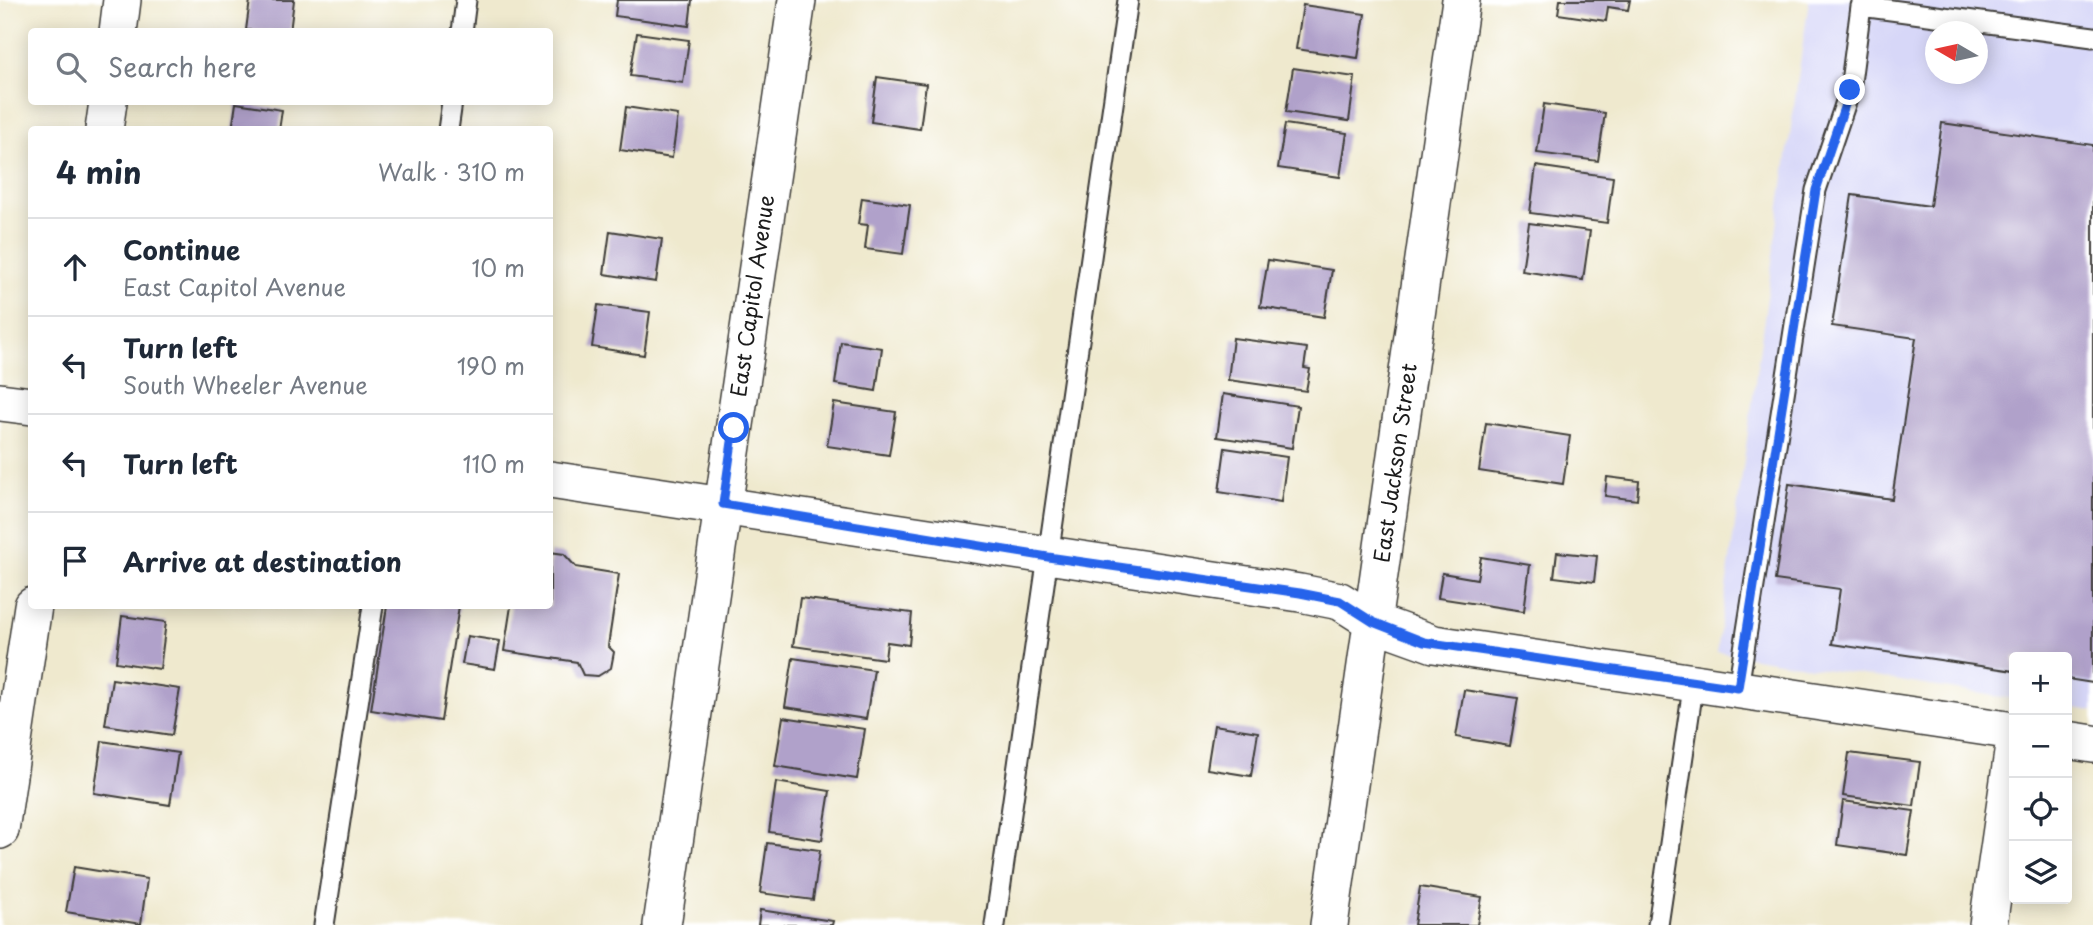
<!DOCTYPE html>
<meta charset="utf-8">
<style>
:root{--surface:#fff;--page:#f2f2f3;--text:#1f2937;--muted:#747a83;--line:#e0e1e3}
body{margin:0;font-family:"Playpen Sans",sans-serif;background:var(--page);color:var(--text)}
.controls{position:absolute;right:21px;bottom:21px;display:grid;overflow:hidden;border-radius:7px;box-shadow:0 4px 18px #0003}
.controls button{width:63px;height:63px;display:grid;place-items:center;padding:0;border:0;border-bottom:2px solid var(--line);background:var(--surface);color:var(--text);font:35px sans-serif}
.compass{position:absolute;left:1925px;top:21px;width:63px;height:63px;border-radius:50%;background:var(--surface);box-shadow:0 4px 18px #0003;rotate:279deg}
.stop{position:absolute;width:21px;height:21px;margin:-16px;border:5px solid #2563eb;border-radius:50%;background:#fff}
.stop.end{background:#2563eb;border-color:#fff;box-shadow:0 2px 7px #0008}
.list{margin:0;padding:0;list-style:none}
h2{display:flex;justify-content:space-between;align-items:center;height:91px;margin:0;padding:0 28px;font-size:30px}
h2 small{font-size:23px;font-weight:400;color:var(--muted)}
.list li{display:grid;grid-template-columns:46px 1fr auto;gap:21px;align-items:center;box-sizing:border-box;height:98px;padding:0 28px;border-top:2px solid var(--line)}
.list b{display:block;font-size:26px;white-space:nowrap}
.list p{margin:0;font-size:23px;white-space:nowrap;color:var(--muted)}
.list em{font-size:23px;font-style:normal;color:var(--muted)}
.icon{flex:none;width:38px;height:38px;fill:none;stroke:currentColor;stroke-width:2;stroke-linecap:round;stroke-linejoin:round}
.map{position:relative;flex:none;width:2093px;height:925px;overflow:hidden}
.search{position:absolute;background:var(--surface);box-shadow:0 4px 18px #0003;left:28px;top:28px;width:525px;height:77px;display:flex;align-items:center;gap:18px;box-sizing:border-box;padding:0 24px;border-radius:7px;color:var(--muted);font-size:26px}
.panel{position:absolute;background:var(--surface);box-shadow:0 4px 18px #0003;left:28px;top:126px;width:525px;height:483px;border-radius:7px}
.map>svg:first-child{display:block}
.built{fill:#d7d7f8;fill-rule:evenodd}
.building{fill:#b0a1ca}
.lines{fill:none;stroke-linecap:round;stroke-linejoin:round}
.service-casing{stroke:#3c3b37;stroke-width:23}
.minor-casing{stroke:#3c3b37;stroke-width:40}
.service{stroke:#fff;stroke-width:19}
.minor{stroke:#fff;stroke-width:37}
.route{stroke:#2563eb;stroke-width:9}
.labels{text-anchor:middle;stroke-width:5;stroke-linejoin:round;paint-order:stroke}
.street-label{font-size:21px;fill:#1c1c1c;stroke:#fff}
</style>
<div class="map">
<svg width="2093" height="925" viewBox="0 0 2093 925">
<rect width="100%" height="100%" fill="#fff"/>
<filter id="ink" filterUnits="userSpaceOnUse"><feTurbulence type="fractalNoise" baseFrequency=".0143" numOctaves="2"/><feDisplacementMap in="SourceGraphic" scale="14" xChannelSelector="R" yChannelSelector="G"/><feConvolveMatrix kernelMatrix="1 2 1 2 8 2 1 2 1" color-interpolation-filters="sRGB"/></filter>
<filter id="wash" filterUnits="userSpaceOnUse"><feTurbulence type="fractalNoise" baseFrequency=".00686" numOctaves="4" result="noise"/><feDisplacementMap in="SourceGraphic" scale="28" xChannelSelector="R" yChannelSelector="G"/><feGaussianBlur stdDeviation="1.57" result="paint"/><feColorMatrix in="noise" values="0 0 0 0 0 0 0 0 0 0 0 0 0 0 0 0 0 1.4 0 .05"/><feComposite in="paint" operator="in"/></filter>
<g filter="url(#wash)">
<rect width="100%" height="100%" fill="#efe9ce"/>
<path class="built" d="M 1809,0 L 2093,0 L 2093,711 L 2067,707 L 2067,657 L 2014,657 L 2014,699 L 1717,652 ZM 1936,32 L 1978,32 L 1978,74 L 1936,74 Z"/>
<g id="blocks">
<path class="building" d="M 250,0 L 294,0 L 290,32 L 246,30 Z
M 617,0 L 692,0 L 689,26 L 615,16 Z
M 1560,0 L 1630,0 L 1628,10 L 1608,7 L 1606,21 L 1558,14 Z
M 1303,5 L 1365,14 L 1358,58 L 1296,49 Z
M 637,33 L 689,40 L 683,83 L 630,76 Z
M 1293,68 L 1355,77 L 1349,121 L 1286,112 Z
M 877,77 L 926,84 L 920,129 L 871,122 Z
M 236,103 L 282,110 L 279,130 L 232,130 Z
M 1544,104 L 1605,113 L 1598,161 L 1537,153 Z
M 626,107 L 678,115 L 672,158 L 620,150 Z
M 1942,123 L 2093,145 L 2093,683 L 2067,679 L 2067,657 L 2014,657 L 2014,671 L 1832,644 L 1840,589 L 1775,580 L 1789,484 L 1892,499 L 1916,338 L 1832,326 L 1852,195 L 1930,206 Z
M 1285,124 L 1347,133 L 1340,177 L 1278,168 Z
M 1536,166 L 1613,177 L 1607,223 L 1530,213 Z
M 862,198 L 910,205 L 903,254 L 865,249 L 868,225 L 858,224 Z
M 1529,223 L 1590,231 L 1583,280 L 1522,271 Z
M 610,231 L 662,239 L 656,282 L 604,274 Z
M 1268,260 L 1332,270 L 1324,317 L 1260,307 Z
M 598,305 L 650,312 L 644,355 L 592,347 Z
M 1233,338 L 1307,348 L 1304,368 L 1310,369 L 1306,391 L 1228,380 Z
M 841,342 L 882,348 L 876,391 L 835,384 Z
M 1223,394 L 1298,406 L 1292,448 L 1217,437 Z
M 834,403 L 896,412 L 889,455 L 827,446 Z
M 1486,423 L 1570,436 L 1563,484 L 1479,471 Z
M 1225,448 L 1287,457 L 1281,502 L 1219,492 Z
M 1607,477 L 1639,481 L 1637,500 L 1605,496 Z
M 550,552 L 564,554 L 576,567 L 619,574 L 608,646 L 614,652 L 611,668 L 598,676 L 583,675 L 577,662 L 504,651 L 511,606 L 550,606 Z
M 1557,552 L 1597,556 L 1594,582 L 1554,577 Z
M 1481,557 L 1530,565 L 1524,611 L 1438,598 L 1442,573 L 1477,579 Z
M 800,598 L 912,613 L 909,645 L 887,642 L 885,659 L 793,646 Z
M 387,606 L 459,606 L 441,721 L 371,710 Z
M 122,616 L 166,622 L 160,669 L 116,662 Z
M 467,636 L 500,641 L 495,669 L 462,664 Z
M 793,658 L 874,670 L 866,719 L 785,707 Z
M 112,679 L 180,689 L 172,735 L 105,725 Z
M 1464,690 L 1518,698 L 1510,746 L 1456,737 Z
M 783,717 L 865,729 L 857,779 L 775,766 Z
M 1214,725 L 1258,732 L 1251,776 L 1207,769 Z
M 102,741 L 178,753 L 170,805 L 94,793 Z
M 1849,753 L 1920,762 L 1914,806 L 1843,796 Z
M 776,782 L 830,791 L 822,840 L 769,832 Z
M 1843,801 L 1914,811 L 1907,855 L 1837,845 Z
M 767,843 L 820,850 L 813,900 L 760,893 Z
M 74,867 L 147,879 L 141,924 L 66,912 Z
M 1420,887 L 1482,897 L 1477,925 L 1414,925 Z
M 760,910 L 833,921 L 832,925 L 758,925 Z"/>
</g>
</g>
<g filter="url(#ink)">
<use href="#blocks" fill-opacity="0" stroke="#3c3b37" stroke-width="2"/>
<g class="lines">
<g class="service-casing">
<path id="service" d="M 462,32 L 466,0
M 448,130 L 452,102
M 1738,688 L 1816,190 L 1850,90 L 1861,6 L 2093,37
M 324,925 L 373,606
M 995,925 L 1128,0
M 1658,925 L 1694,681"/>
</g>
<g class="minor-casing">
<path id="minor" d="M 118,32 L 122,0
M 104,130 L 108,102
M 0,402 L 32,406
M 550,480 L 1300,593 L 1340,601 L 1373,622 L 1434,644 L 2014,731
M 2067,740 L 2093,744
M 0,830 L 33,606
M 662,925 L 797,0
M 1329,925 L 1461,0
M 1988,925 L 2014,746"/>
</g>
<use href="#service" class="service"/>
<use href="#minor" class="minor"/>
</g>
</g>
<g class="lines" filter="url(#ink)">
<path class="route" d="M 734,428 L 723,504 L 1048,557 L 1300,593 L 1340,601 L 1373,622 L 1424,642 L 1738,688 L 1816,190 L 1850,90"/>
</g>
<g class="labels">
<g class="street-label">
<text transform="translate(753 296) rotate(-82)" y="7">East Capitol Avenue</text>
<text transform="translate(1396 463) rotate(-82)" y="7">East Jackson Street</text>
</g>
</g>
</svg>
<div class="controls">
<button>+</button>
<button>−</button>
<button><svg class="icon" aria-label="locate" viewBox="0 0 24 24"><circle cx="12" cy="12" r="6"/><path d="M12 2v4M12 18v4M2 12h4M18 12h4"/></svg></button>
<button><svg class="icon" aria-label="layers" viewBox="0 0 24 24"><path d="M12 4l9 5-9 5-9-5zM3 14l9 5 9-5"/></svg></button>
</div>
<svg class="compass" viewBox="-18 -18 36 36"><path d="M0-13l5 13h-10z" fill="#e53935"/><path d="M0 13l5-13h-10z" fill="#747a83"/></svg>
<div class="stop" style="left:734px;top:428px"></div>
<div class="stop end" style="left:1850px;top:90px"></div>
<div class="search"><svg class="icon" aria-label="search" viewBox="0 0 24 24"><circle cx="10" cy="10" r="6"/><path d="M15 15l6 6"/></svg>Search here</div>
<section class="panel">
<h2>4 min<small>Walk · 310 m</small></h2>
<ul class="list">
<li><svg class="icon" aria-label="ahead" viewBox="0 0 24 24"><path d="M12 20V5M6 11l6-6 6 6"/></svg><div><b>Continue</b><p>East Capitol Avenue</p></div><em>10 m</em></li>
<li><svg class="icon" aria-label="left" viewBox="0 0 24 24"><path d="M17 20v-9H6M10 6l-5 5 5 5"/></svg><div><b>Turn left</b><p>South Wheeler Avenue</p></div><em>190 m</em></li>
<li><svg class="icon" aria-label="left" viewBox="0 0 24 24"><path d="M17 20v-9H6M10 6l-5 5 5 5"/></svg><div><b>Turn left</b></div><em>110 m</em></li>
<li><svg class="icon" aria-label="arrive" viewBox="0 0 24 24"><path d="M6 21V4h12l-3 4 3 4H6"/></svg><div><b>Arrive at destination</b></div></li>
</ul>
</section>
</div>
